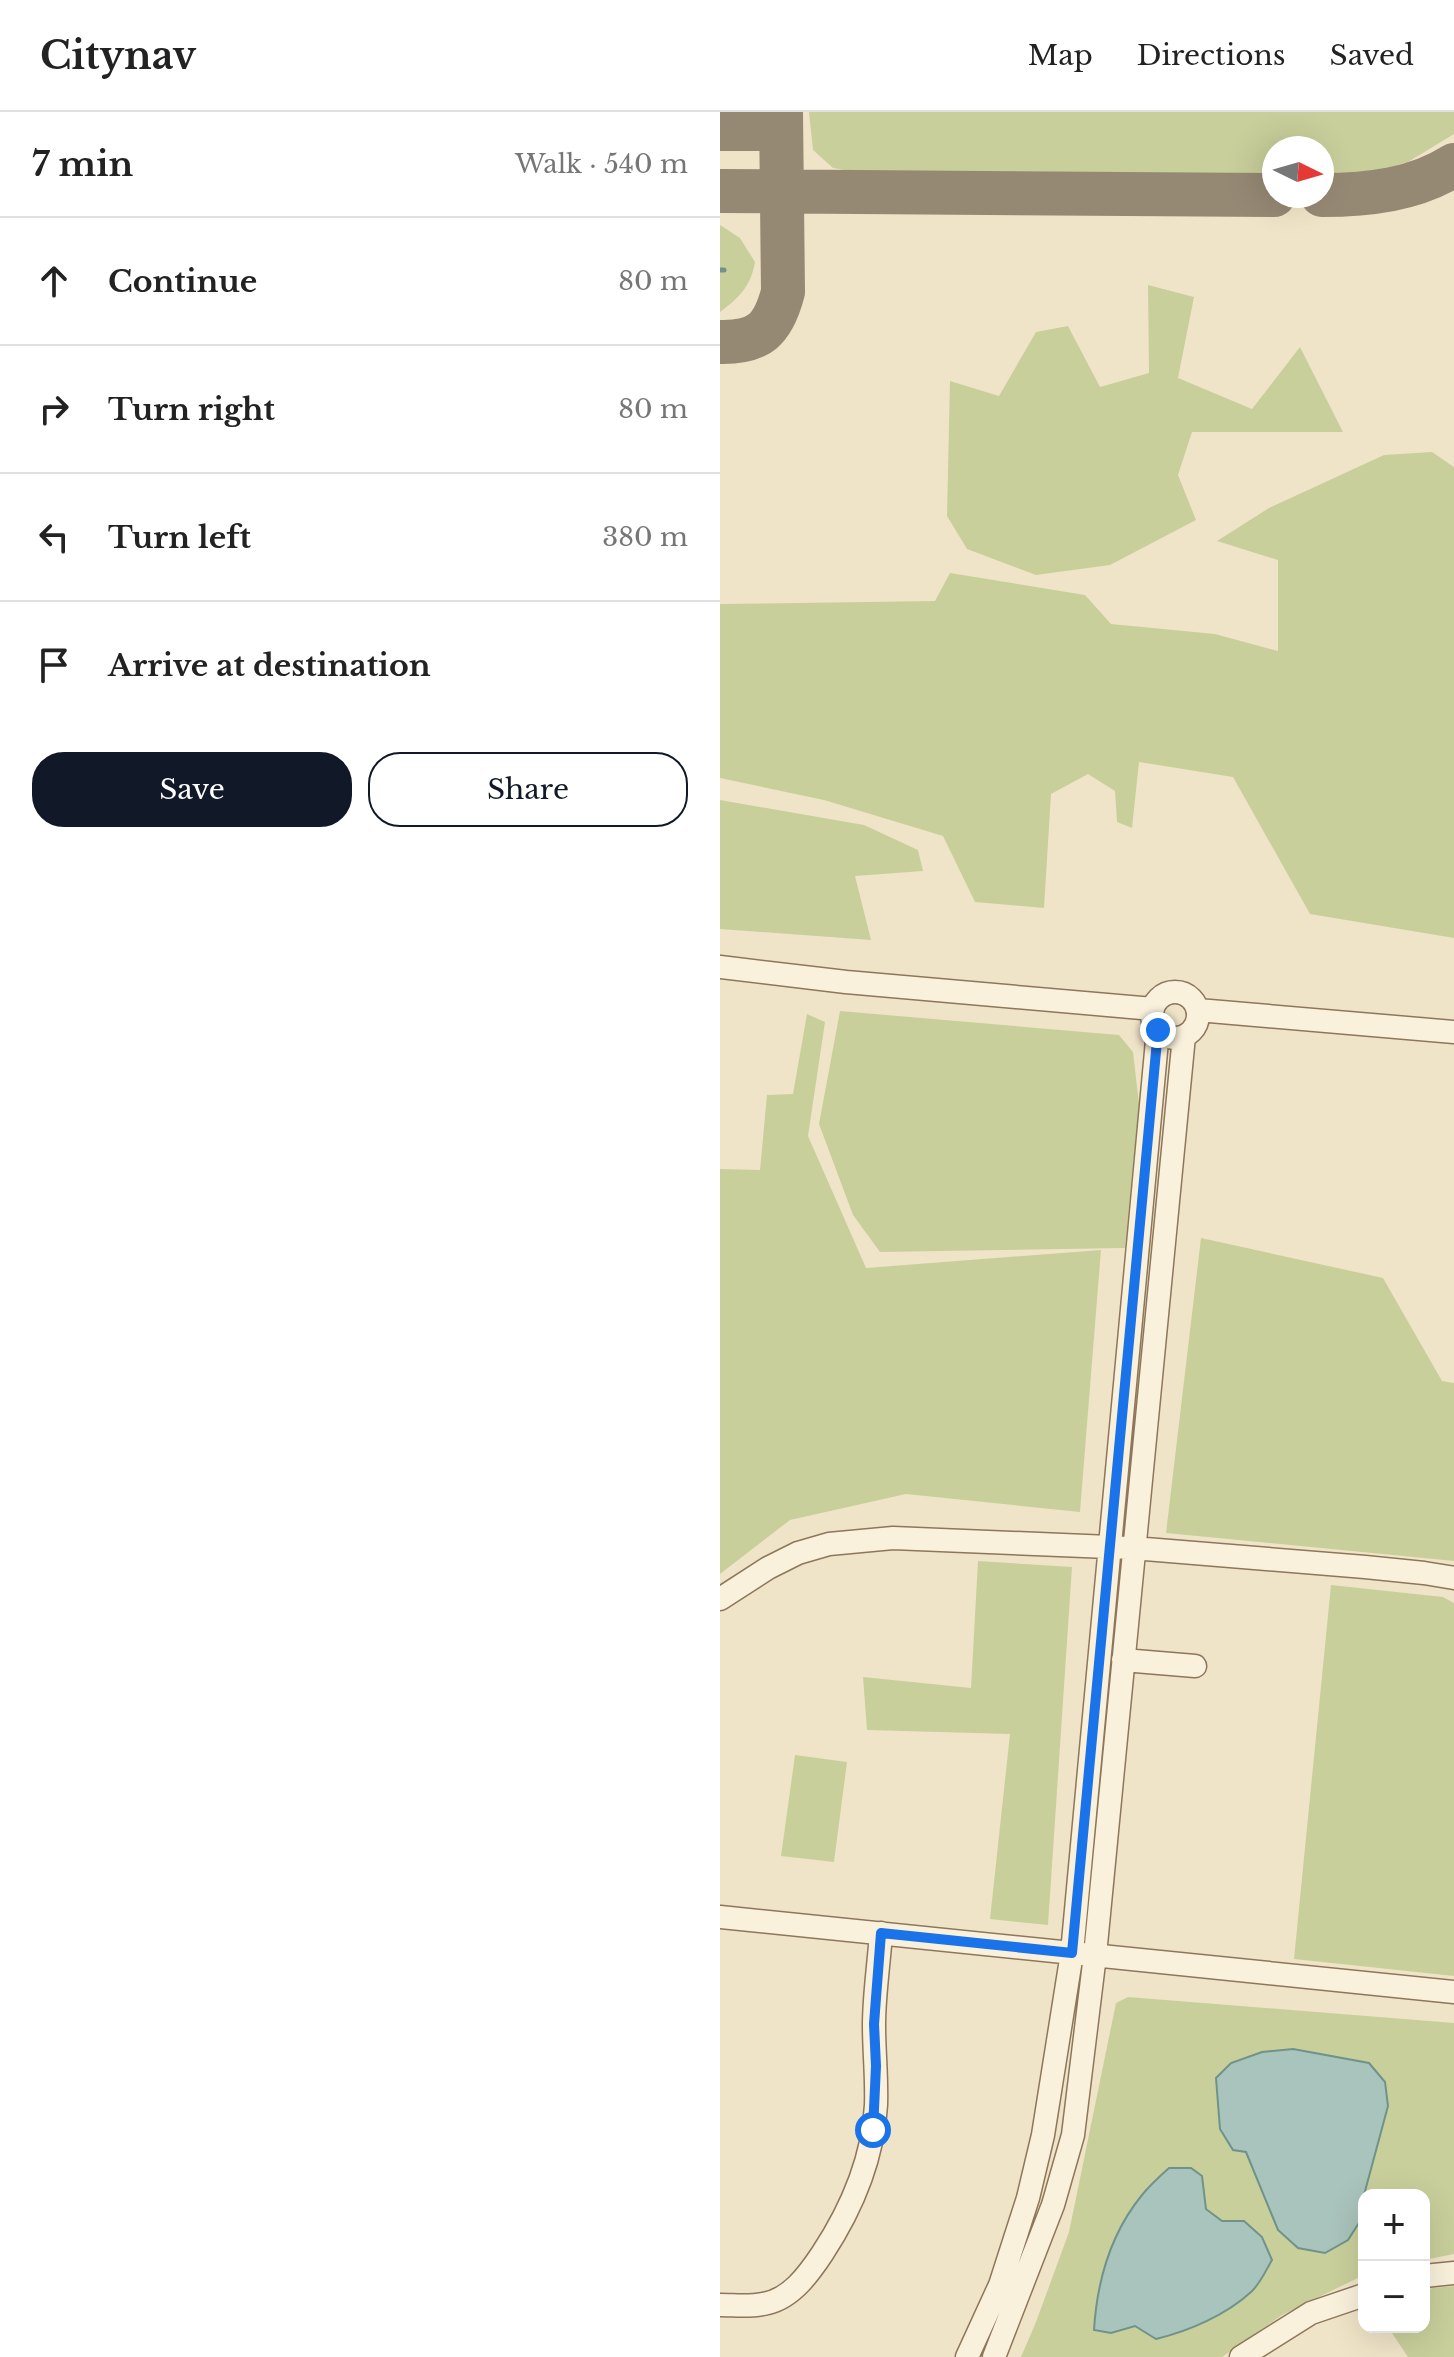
<!DOCTYPE html>
<meta charset="utf-8">
<style>
:root{--surface:#fff;--page:#f2f2f2;--text:#222;--muted:#767676;--line:#e0e0e0;--accent:#111827}
body{margin:0;font-family:"Libre Baskerville",serif;background:var(--page);color:var(--text)}
.controls{position:absolute;right:24px;bottom:24px;display:grid;overflow:hidden;border-radius:16px;box-shadow:0 8px 32px #0002}
.controls button{width:72px;height:72px;display:grid;place-items:center;padding:0;border:0;border-bottom:2px solid var(--line);background:var(--surface);color:var(--text);font:40px sans-serif}
.compass{position:absolute;left:542px;top:24px;width:72px;height:72px;border-radius:50%;background:var(--surface);box-shadow:0 8px 32px #0002;rotate:95deg}
.stop{position:absolute;width:24px;height:24px;margin:-18px;border:6px solid #1a73e8;border-radius:50%;background:#fff}
.stop.end{background:#1a73e8;border-color:#fff;box-shadow:0 2px 8px #0008}
.list{margin:0;padding:0;list-style:none}
h2{display:flex;justify-content:space-between;align-items:center;height:104px;margin:0;padding:0 32px;font-size:34px}
h2 small{font-size:26px;font-weight:400;color:var(--muted)}
.list li{display:grid;grid-template-columns:52px 1fr auto;gap:24px;align-items:center;box-sizing:border-box;height:128px;padding:0 32px;border-top:2px solid var(--line)}
.list b{display:block;font-size:30px;white-space:nowrap}
.list em{font-size:26px;font-style:normal;color:var(--muted)}
.actions{display:flex;gap:16px;padding:24px 32px}
.actions a{flex:1;padding:18px 0;border:2px solid var(--accent);border-radius:32px;text-align:center;font-size:28px;color:var(--accent)}
.actions .main{background:var(--accent);color:#fff}
.icon{flex:none;width:44px;height:44px;fill:none;stroke:currentColor;stroke-width:2;stroke-linecap:round;stroke-linejoin:round}
.map{position:relative;flex:none;width:734px;height:2245px;overflow:hidden}
header{display:flex;align-items:center;gap:48px;box-sizing:border-box;height:112px;padding:0 40px;background:var(--surface);border-bottom:2px solid var(--line)}
header strong{font-size:38px}
nav{display:flex;gap:44px;margin-inline-start:auto;font-size:28px}
main{display:flex}
aside{flex:1;background:var(--surface)}
.map>svg:first-child{display:block}
.green{fill:#c9cf9b}
.water{fill:#a9c4bc;stroke:#6f938a;stroke-width:2}
.lines{fill:none;stroke-linecap:round;stroke-linejoin:round}
.stream{stroke:#6f938a;stroke-width:5}
.taxiway{stroke:#968974;stroke-width:44}
.minor-casing{stroke:#8d765c;stroke-width:25}
.minor{stroke:#faf1dc;stroke-width:22}
.route{stroke:#1a73e8;stroke-width:10}
</style>
<header>
<strong>Citynav</strong>
<nav><a>Map</a><a>Directions</a><a>Saved</a></nav>
</header>
<main>
<aside>
<h2>7 min<small>Walk · 540 m</small></h2>
<ul class="list">
<li><svg class="icon" aria-label="ahead" viewBox="0 0 24 24"><path d="M12 20V5M6 11l6-6 6 6"/></svg><div><b>Continue</b></div><em>80 m</em></li>
<li><svg class="icon" aria-label="right" viewBox="0 0 24 24"><path d="M7 20v-9h11M14 6l5 5-5 5"/></svg><div><b>Turn right</b></div><em>80 m</em></li>
<li><svg class="icon" aria-label="left" viewBox="0 0 24 24"><path d="M17 20v-9H6M10 6l-5 5 5 5"/></svg><div><b>Turn left</b></div><em>380 m</em></li>
<li><svg class="icon" aria-label="arrive" viewBox="0 0 24 24"><path d="M6 21V4h12l-3 4 3 4H6"/></svg><div><b>Arrive at destination</b></div></li>
</ul>
<div class="actions"><a class="main">Save</a><a>Share</a></div>
</aside>
<div class="map">
<svg width="734" height="2245" viewBox="0 0 734 2245">
<rect width="100%" height="100%" fill="#f0e4c8"/>
<path class="green" d="M 89,0 L 734,0 L 734,22 L 688,50 L 636,64 L 602,65 L 602,36 L 554,36 L 554,66 L 148,62 L 113,56 L 93,38 Z
M 0,113 L 20,126 L 35,150 C 31,174 19,186 0,200 Z
M 428,173 L 474,185 L 458,266 L 532,297 L 580,235 L 623,320 L 472,320 L 458,363 L 476,408 L 390,453 L 316,463 L 247,437 L 227,404 L 230,269 L 279,284 L 316,220 L 348,214 L 380,275 L 429,261 Z
M 712,340 L 734,355 L 734,826 L 590,802 L 513,665 L 419,650 L 412,716 L 397,710 L 395,679 L 368,662 L 331,682 L 324,796 L 255,790 L 223,724 L 104,688 L 0,666 L 0,492 L 215,489 L 230,461 L 365,483 L 391,512 L 495,522 L 558,539 L 558,448 L 497,429 L 549,396 L 664,343 Z
M 0,688 L 144,713 L 198,738 L 203,759 L 135,764 L 151,828 L 0,817 Z
M 120,899 L 399,923 L 413,940 L 419,992 L 405,1136 L 160,1140 L 133,1103 L 99,1012 Z
M 87,902 L 105,910 L 88,1024 L 146,1156 L 381,1138 L 360,1400 L 186,1382 L 70,1408 L 0,1462 L 0,1057 L 40,1058 L 47,983 L 73,982 Z
M 481,1126 L 663,1166 L 722,1269 L 734,1271 L 734,1449 L 446,1421 Z
M 258,1449 L 352,1455 L 328,1813 L 270,1807 L 290,1622 L 147,1618 L 143,1565 L 251,1576 Z
M 611,1473 L 723,1485 L 734,1491 L 734,1864 L 574,1847 Z
M 75,1643 L 127,1650 L 114,1750 L 61,1744 Z
M 408,1885 L 734,1911 L 734,2142 L 704,2148 L 704,2083 L 644,2083 L 644,2163 L 562,2203 L 502,2245 L 301,2245 L 316,2210 L 349,2120 L 396,1891 Z
M 734,2174 L 734,2245 L 688,2245 L 668,2215 L 704,2215 L 704,2177 Z"/>
<path class="water" d="M 573,1937 L 649,1951 L 665,1970 L 668,1994 L 644,2083 L 644,2103 L 628,2128 L 605,2141 L 578,2136 L 558,2118 L 526,2040 L 513,2038 L 500,2017 L 496,1966 L 511,1951 L 542,1940 Z
M 449,2056 L 471,2056 L 482,2064 L 486,2097 L 502,2109 L 524,2109 L 542,2125 L 552,2148 C 546,2158 540,2172 531,2180 C 506,2203 469,2219 436,2227 L 415,2214 L 391,2221 L 374,2218 C 377,2169 391,2121 422,2083 C 430,2073 440,2064 449,2056 Z"/>
<g class="lines">
<path class="stream" d="M 0,158 L 4,158"/>
<path class="taxiway" d="M 0,17 L 48,17 L 54,14 L 61,3
M 0,79 L 554,83
M 602,83 C 647,83 695,78 734,53
M 0,230 C 39,231 53,218 63,180 L 61,0"/>
<g class="minor-casing">
<path id="minor" d="M 0,855 L 126,870 L 433,897
M432 903a23 23 0 1 1 46 0a23 23 0 1 1-46 0Z
M 478,898 L 734,920
M 0,1487 L 48,1456 L 78,1441 L 109,1432 L 173,1426 L 413,1436 L 645,1455 L 704,1461 L 734,1466
M 403,1548 L 475,1554
M 0,1805 L 734,1880
M 704,2164 L 734,2161
M 0,2193 C 14,2193 29,2195 43,2192 C 70,2188 88,2163 102,2142 C 131,2098 153,2046 156,1993 C 157,1966 154,1940 154,1913 C 154,1883 159,1851 161,1821
M 247,2245 L 280,2173 L 308,2086 L 323,2023 L 352,1841 L 438,918
M 274,2245 L 333,2093 L 353,2023 L 375,1843 L 464,924
M 521,2245 L 591,2201 L 644,2183"/>
</g>
<use href="#minor" class="minor"/>
</g>
<g class="lines">
<path class="route" d="M 153,2018 L 156,1954 L 154,1912 L 161,1821 L 352,1841 L 438,918"/>
</g>
</svg>
<div class="controls">
<button>+</button>
<button>−</button>
</div>
<svg class="compass" viewBox="-18 -18 36 36"><path d="M0-13l5 13h-10z" fill="#e53935"/><path d="M0 13l5-13h-10z" fill="#767676"/></svg>
<div class="stop" style="left:153px;top:2018px"></div>
<div class="stop end" style="left:438px;top:918px"></div>
</div>
</main>
